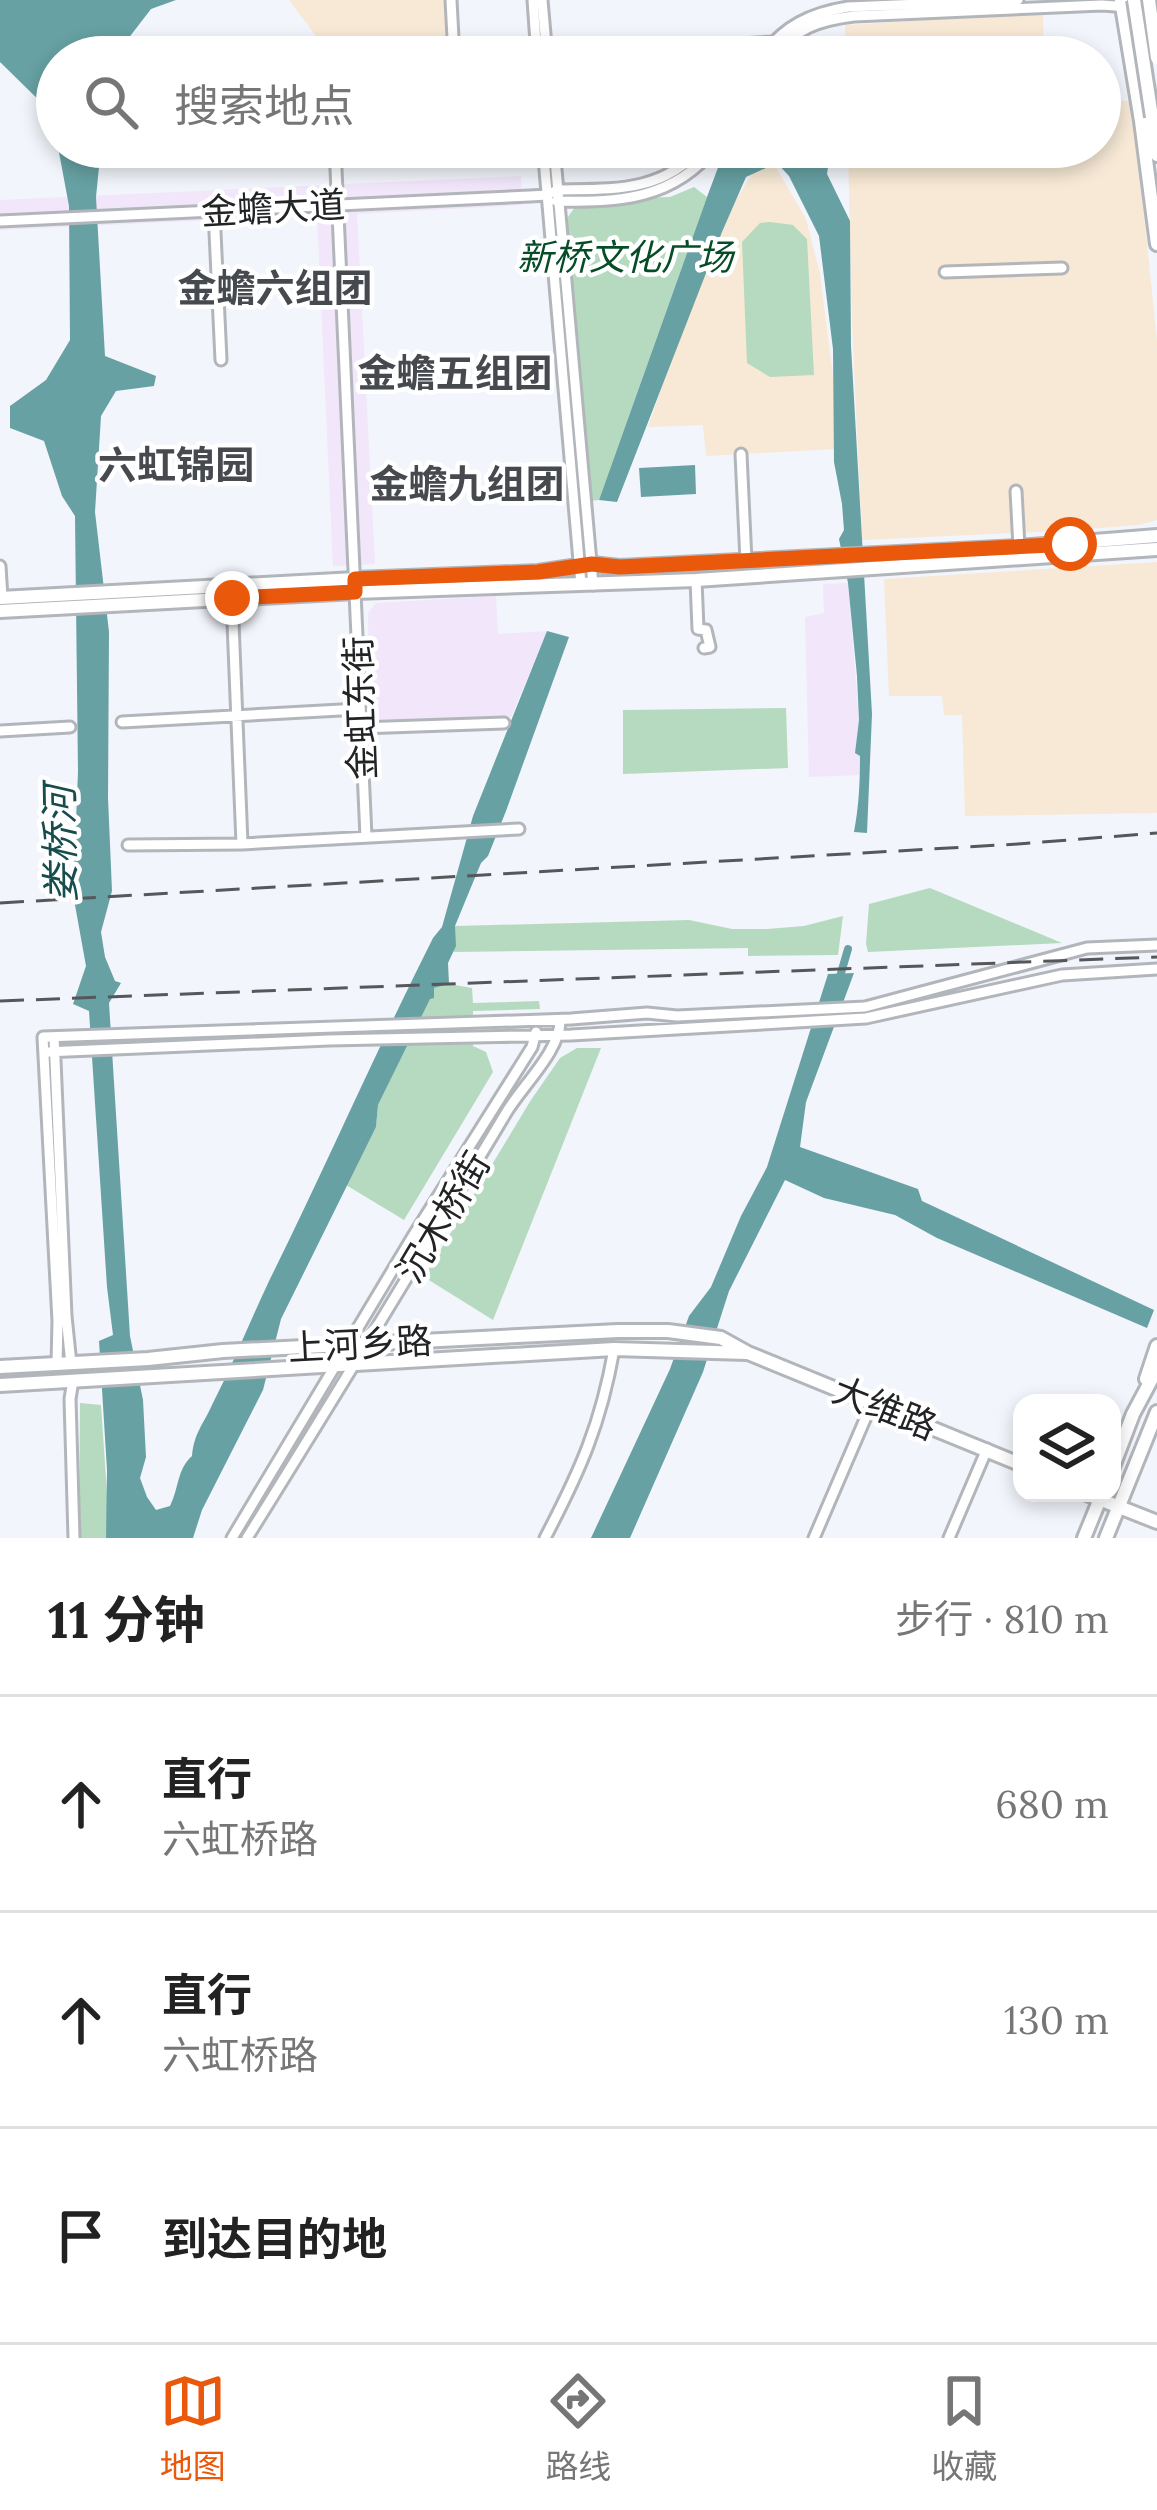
<!DOCTYPE html>
<html lang="zh">
<meta charset="utf-8">
<style>
:root{--surface:#fff;--page:#f2f2f2;--text:#222;--muted:#767676;--line:#e0e0e0;--accent:#ea580c}
body{margin:0;font-family:Lora,"Noto Sans SC",serif;background:var(--page);color:var(--text)}
.controls{position:absolute;right:36px;bottom:36px;display:grid;overflow:hidden;border-radius:24px;box-shadow:0 6px 18px #0003}
.controls button{width:108px;height:108px;display:grid;place-items:center;padding:0;border:0;border-bottom:3px solid var(--line);background:var(--surface);color:var(--text);font:60px sans-serif}
.stop{position:absolute;width:36px;height:36px;margin:-27px;border:9px solid #ea580c;border-radius:50%;background:#fff}
.stop.end{background:#ea580c;border-color:#fff;box-shadow:0 3px 12px #0008}
.list{margin:0;padding:0;list-style:none}
h2{display:flex;justify-content:space-between;align-items:center;height:156px;margin:0;padding:0 48px;font-size:51px}
h2 small{font-size:39px;font-weight:400;color:var(--muted)}
.list li{display:grid;grid-template-columns:78px 1fr auto;gap:36px;align-items:center;box-sizing:border-box;height:216px;padding:0 48px;border-top:3px solid var(--line)}
.list b{display:block;font-size:45px;white-space:nowrap}
.list p{margin:0;font-size:39px;white-space:nowrap;color:var(--muted)}
.list em{font-size:39px;font-style:normal;color:var(--muted)}
.icon{flex:none;width:66px;height:66px;fill:none;stroke:currentColor;stroke-width:2;stroke-linecap:round;stroke-linejoin:round}
.map{position:relative;flex:none;width:1157px;height:1538px;overflow:hidden}
.search{position:absolute;background:var(--surface);box-shadow:0 6px 18px #0003;left:36px;right:36px;top:36px;height:132px;display:flex;align-items:center;gap:30px;box-sizing:border-box;padding:0 42px;border-radius:66px;color:var(--muted);font-size:45px}
.sheet{height:804px;background:var(--surface)}
nav{display:flex;justify-content:space-around;align-items:center;box-sizing:border-box;height:168px;border-top:3px solid var(--line);background:var(--surface);font-size:33px;color:var(--muted)}
nav a{display:grid;justify-items:center;gap:6px}
nav .on{color:var(--accent)}
.map>svg:first-child{display:block}
.commercial{fill:#f1e6fa}
.education{fill:#f7e9d5}
.green{fill:#b5dabf}
.water{fill:#67a1a3}
.lines{fill:none;stroke-linecap:round;stroke-linejoin:round}
.canal{stroke:#67a1a3;stroke-width:8}
.minor-casing{stroke:#b2b6bb;stroke-width:15}
.major-casing{stroke:#b2b6bb;stroke-width:18}
.minor{stroke:#fff;stroke-width:9}
.major{stroke:#fff;stroke-width:12}
.rail{stroke:#56575a;stroke-width:3;stroke-dasharray:24 12;stroke-linecap:butt}
.major-bridge-casing{stroke:#b2b6bb;stroke-width:18;stroke-linecap:butt}
.major-bridge{stroke:#fff;stroke-width:12}
.route{stroke:#ea580c;stroke-width:15}
.labels{text-anchor:middle;stroke-width:9;stroke-linejoin:round;paint-order:stroke}
.street-label{font-size:36px;fill:#222325;stroke:#fff}
.park-label{font-size:36px;font-style:italic;fill:#064d27;stroke:#fff}
.neighbourhood-label{font-size:39px;font-weight:bold;fill:#46494e;stroke:#fff}
.water-label{font-size:39px;font-style:italic;fill:#184d4e;stroke:#fff}
</style>
<div class="map">
<svg width="1157" height="1538" viewBox="0 0 1157 1538">
<rect width="100%" height="100%" fill="#f2f5fb"/>
<path class="commercial" d="M 521,176 L 522,205 L 357,214 L 375,564 L 333,566 L 317,215 L 0,230 L 0,200 Z
M 848,583 L 859,720 L 855,753 L 860,756 L 860,775 L 809,777 L 805,617 L 824,613 L 823,584 Z
M 496,596 L 498,634 L 547,631 L 511,717 L 381,722 L 369,710 L 368,613 L 376,603 Z"/>
<path class="education" d="M 289,0 L 446,0 L 447,48 L 360,55 L 327,51 Z
M 1043,13 L 1044,57 L 846,57 L 845,25 Z
M 1130,101 L 1137,145 L 1157,341 L 1157,520 L 1139,525 L 1058,531 L 862,540 L 852,323 L 848,147 L 1100,147 L 1100,102 Z
M 774,164 L 806,219 L 820,273 L 834,384 L 835,449 L 706,456 L 703,425 L 648,427 L 683,326 L 734,203 L 755,169 Z
M 1157,562 L 1157,813 L 965,816 L 962,715 L 944,715 L 942,696 L 889,696 L 884,579 Z"/>
<path class="green" d="M 694,187 L 707,197 L 599,500 L 590,501 L 565,221 L 580,200 L 670,197 Z
M 770,222 L 793,225 L 807,239 L 814,375 L 770,377 L 747,363 L 742,242 L 760,223 Z
M 786,708 L 788,768 L 623,774 L 623,710 Z
M 930,888 L 1062,943 L 868,952 L 866,944 L 869,904 Z
M 843,916 L 838,955 L 748,956 L 748,948 L 454,952 L 455,926 L 689,920 L 732,929 L 767,929 L 804,926 Z
M 449,984 L 472,988 L 473,1003 L 539,1001 L 540,1009 L 473,1011 L 473,1046 L 486,1052 L 493,1072 L 404,1220 L 346,1185 L 376,1127 L 378,1105 L 434,988 Z
M 577,1048 L 601,1048 L 493,1320 L 424,1277 L 531,1100 L 560,1058 Z
M 80,1403 L 101,1405 L 108,1508 L 106,1538 L 79,1538 Z"/>
<path class="water" d="M 0,0 L 176,0 L 151,9 L 114,57 L 57,57 L 57,141 L 52,113 L 0,62 Z
M 58,147 L 101,147 L 96,197 L 105,356 L 156,376 L 154,386 L 116,391 L 101,416 L 95,512 L 109,632 L 108,798 L 112,891 L 101,932 L 105,957 L 115,981 L 121,983 L 109,1003 L 130,1336 L 143,1400 L 146,1457 L 140,1478 L 147,1497 L 156,1510 L 170,1506 C 179,1488 177,1469 192,1456 C 194,1433 203,1425 212,1405 C 233,1364 250,1321 270,1279 C 326,1166 376,1051 433,938 L 442,927 L 473,816 L 547,631 L 569,637 L 506,811 L 488,856 L 481,863 L 455,926 L 456,946 L 448,963 L 449,984 L 434,988 L 434,998 L 430,999 L 378,1105 L 376,1127 L 281,1319 L 263,1390 L 202,1510 L 193,1538 L 106,1538 L 107,1470 L 99,1341 L 113,1335 L 107,1287 L 89,1011 L 73,1004 L 86,966 L 73,894 L 78,772 L 75,516 L 62,496 L 44,441 L 10,428 L 10,406 L 46,380 L 70,340 L 69,206 Z
M 731,147 L 831,147 L 827,174 L 850,221 L 851,346 L 872,714 L 867,833 L 854,832 C 859,806 860,782 860,756 L 855,753 L 859,720 L 857,676 L 848,583 L 839,539 L 844,530 L 842,504 L 834,462 L 833,349 L 819,236 L 789,176 L 777,163 L 746,177 L 722,232 L 617,502 L 599,500 L 707,197 L 719,165 L 731,152 Z
M 695,465 L 696,494 L 641,497 L 639,468 Z
M 854,973 L 806,1102 L 800,1147 L 918,1189 L 922,1201 L 1154,1310 L 1147,1328 L 937,1238 L 895,1215 L 824,1198 L 785,1180 L 729,1291 L 703,1372 L 630,1538 L 591,1538 L 670,1369 L 689,1316 L 711,1287 L 741,1216 L 767,1167 L 828,974 Z"/>
<g class="lines">
<path class="canal" d="M 839,980 L 848,949"/>
<g class="minor-casing">
<path id="minor" d="M 451,0 L 454,57
M 533,0 L 537,57
M 542,0 L 547,57
M 532,57 L 772,42
M 761,57 C 784,26 810,13 848,7 L 1018,0
M 774,57 C 794,28 821,20 854,16 L 1102,5 L 1128,7
M 335,147 L 366,837
M 543,147 L 581,584
M 554,147 L 593,585
M 556,201 C 618,203 675,199 715,147
M 214,211 L 221,360
M 0,221 L 530,196 L 547,195 L 557,190 C 613,189 662,193 702,147
M 945,272 L 1062,268
M 741,454 L 746,561
M 1016,491 L 1019,547
M 0,566 L 2,598
M 696,580 L 698,629 L 706,630 L 710,647 L 704,648
M 232,598 L 242,844
M 122,722 L 359,709
M 360,728 L 504,723
M 0,731 L 70,727
M 128,845 L 242,844 L 519,829
M 54,1037 L 66,1316 L 71,1364
M 45,1052 L 329,1040 L 571,1035 L 866,1018 L 1062,975 L 1157,969
M 57,1364 L 58,1321 L 43,1037 L 571,1019 L 647,1013 L 677,1016 L 865,1007 L 1087,948 L 1157,945
M 73,1380 L 70,1399 L 74,1538
M 232,1538 L 413,1236 L 532,1047 L 536,1032
M 247,1538 C 335,1397 421,1255 506,1113 C 522,1086 561,1050 560,1020
M 545,1538 C 580,1471 601,1424 614,1349
M 814,1538 L 872,1403
M 949,1538 L 987,1449"/>
</g>
<g class="major-casing">
<path id="major" d="M 1121,0 L 1141,121 L 1157,244
M 1152,117 L 1157,155
M 0,598 L 355,579 L 538,572 L 592,564 L 620,567 L 1019,547 L 1157,536
M 0,611 L 355,592 L 696,580 L 1157,549
M 0,1367 L 148,1359 L 223,1351 L 618,1331 L 668,1331 L 721,1338 L 748,1353 L 1022,1465
M 1146,1379 L 1157,1346
M 0,1385 L 614,1349 L 747,1353
M 1112,1469 L 1133,1414 L 1157,1369
M 1084,1493 L 1157,1522
M 1084,1538 L 1102,1494
M 1106,1538 L 1157,1412"/>
</g>
<use href="#minor" class="minor"/>
<use href="#major" class="major"/>
<path class="rail" d="M 0,903 L 1018,844 L 1157,833
M 0,1001 L 1157,957"/>
<g class="major-bridge-casing">
<path id="major-bridge" d="M 1134,0 L 1152,117
M 1149,0 L 1157,58"/>
</g>
<use href="#major-bridge" class="major-bridge"/>
</g>
<g class="lines">
<path class="route" d="M 232,598 L 355,592 L 355,579 L 538,572 L 592,564 L 620,567 L 1070,544"/>
</g>
<g class="labels">
<g class="street-label">
<text transform="translate(273 208) rotate(-3)" y="13">金蟾大道</text>
<text transform="translate(360 708) rotate(-92)" y="13">金虹东街</text>
<text transform="translate(443 1217) rotate(-59)" y="13">沉木桥街</text>
<text transform="translate(360 1344) rotate(-3)" y="13">上河乡路</text>
<text transform="translate(885 1408) rotate(22)" y="13">大维路</text>
</g>
<g class="park-label">
<text x="625" y="270">新桥文化广场</text>
</g>
<g class="neighbourhood-label">
<text x="275" y="302">金蟾六组团</text>
<text x="455" y="387">金蟾五组团</text>
<text x="176" y="479">六虹锦园</text>
<text x="467" y="498">金蟾九组团</text>
</g>
<g class="water-label">
<text transform="translate(60 844) rotate(-91)" y="14">娄桥河</text>
</g>
</g>
</svg>
<div class="controls">
<button><svg class="icon" aria-label="layers" viewBox="0 0 24 24"><path d="M12 4l9 5-9 5-9-5zM3 14l9 5 9-5"/></svg></button>
</div>
<div class="stop" style="left:1070px;top:544px"></div>
<div class="stop end" style="left:232px;top:598px"></div>
<div class="search"><svg class="icon" aria-label="search" viewBox="0 0 24 24"><circle cx="10" cy="10" r="6"/><path d="M15 15l6 6"/></svg>搜索地点</div>
</div>
<section class="sheet">
<h2>11 分钟<small>步行 · 810 m</small></h2>
<ul class="list">
<li><svg class="icon" aria-label="ahead" viewBox="0 0 24 24"><path d="M12 20V5M6 11l6-6 6 6"/></svg><div><b>直行</b><p>六虹桥路</p></div><em>680 m</em></li>
<li><svg class="icon" aria-label="ahead" viewBox="0 0 24 24"><path d="M12 20V5M6 11l6-6 6 6"/></svg><div><b>直行</b><p>六虹桥路</p></div><em>130 m</em></li>
<li><svg class="icon" aria-label="arrive" viewBox="0 0 24 24"><path d="M6 21V4h12l-3 4 3 4H6"/></svg><div><b>到达目的地</b></div></li>
</ul>
</section>
<nav>
<a class="on"><svg class="icon" aria-label="map" viewBox="0 0 24 24"><path d="M3 6l6-2 6 2 6-2v14l-6 2-6-2-6 2zM9 4v14M15 6v14"/></svg>地图</a>
<a><svg class="icon" aria-label="directions" viewBox="0 0 24 24"><path d="M12 3l9 9-9 9-9-9zM9 14v-3h6M13 9l2 2-2 2"/></svg>路线</a>
<a><svg class="icon" aria-label="saved" viewBox="0 0 24 24"><path d="M7 4h10v16l-5-4-5 4z"/></svg>收藏</a>
</nav>
